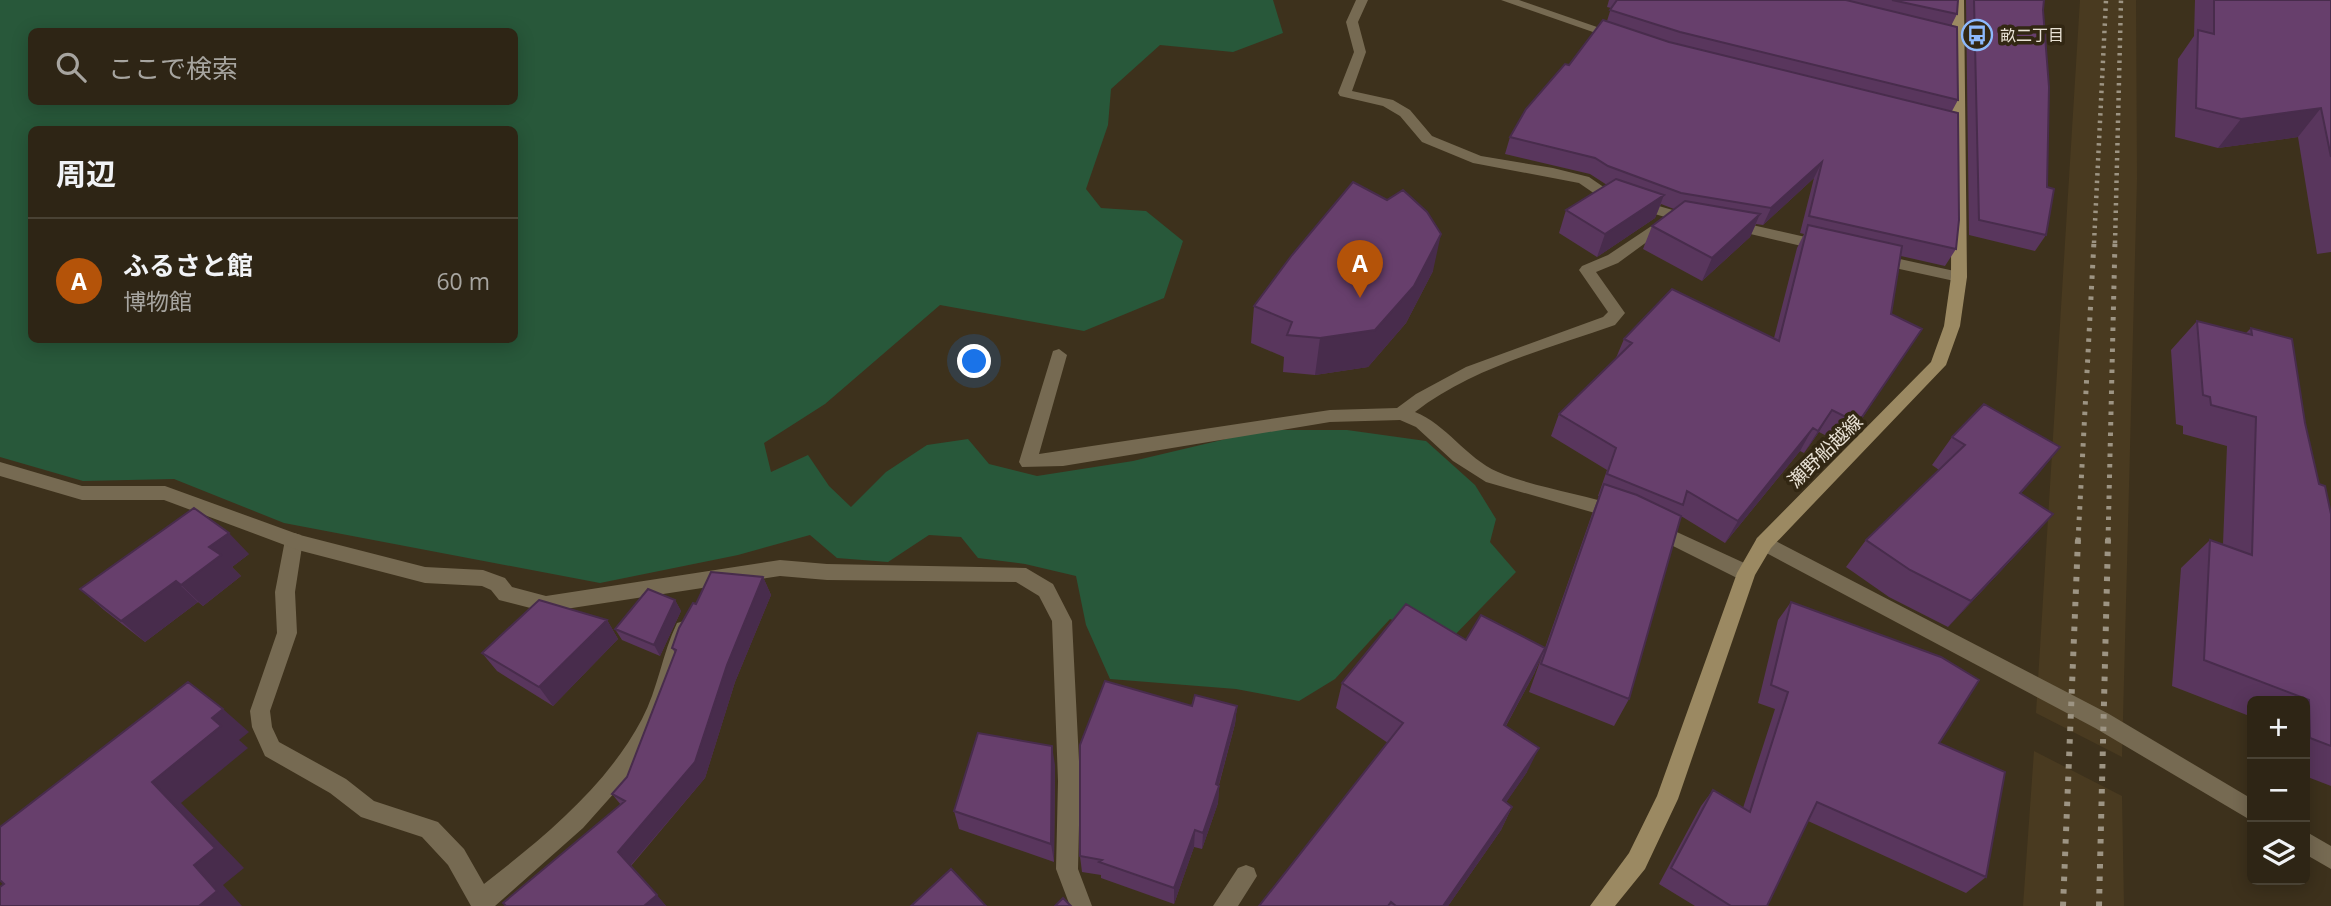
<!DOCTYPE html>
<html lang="ja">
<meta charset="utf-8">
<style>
:root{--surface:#2e2515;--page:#362d1e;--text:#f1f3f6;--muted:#a7a5a0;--line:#494234;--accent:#b45309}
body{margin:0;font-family:"Open Sans","Noto Sans JP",sans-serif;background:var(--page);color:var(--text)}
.controls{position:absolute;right:21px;bottom:21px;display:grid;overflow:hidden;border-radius:10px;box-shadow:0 4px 18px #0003}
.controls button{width:63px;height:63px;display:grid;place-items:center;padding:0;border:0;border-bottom:2px solid var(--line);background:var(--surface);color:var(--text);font:35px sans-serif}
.you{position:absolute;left:975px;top:362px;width:24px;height:24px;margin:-18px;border:5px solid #fff;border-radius:50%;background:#1a73e8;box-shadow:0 0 0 10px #1a73e833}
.badge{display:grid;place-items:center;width:46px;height:46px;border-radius:50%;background:var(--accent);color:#fff;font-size:23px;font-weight:700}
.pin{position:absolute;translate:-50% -58px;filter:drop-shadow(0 2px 4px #0008)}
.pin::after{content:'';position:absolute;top:37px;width:24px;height:21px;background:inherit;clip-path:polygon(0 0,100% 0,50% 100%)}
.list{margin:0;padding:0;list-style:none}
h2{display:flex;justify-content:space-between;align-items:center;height:91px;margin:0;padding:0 28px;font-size:30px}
h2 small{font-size:23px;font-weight:400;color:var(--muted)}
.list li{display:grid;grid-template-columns:46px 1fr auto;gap:21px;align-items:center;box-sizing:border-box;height:126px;padding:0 28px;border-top:2px solid var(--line)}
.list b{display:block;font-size:26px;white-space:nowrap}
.list p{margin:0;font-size:23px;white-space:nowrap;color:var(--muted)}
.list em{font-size:23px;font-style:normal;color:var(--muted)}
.icon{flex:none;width:38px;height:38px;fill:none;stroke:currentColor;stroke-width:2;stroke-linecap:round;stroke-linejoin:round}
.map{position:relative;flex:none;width:2331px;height:906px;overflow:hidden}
.search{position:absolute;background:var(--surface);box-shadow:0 4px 18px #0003;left:28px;top:28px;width:490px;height:77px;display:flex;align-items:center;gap:18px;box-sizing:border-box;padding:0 24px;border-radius:10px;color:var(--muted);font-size:26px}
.panel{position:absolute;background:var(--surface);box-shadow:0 4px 18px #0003;left:28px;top:126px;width:490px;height:217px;border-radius:10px}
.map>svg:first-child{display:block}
.built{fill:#493a20}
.green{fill:#28583a;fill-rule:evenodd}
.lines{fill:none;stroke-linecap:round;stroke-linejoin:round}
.lane{fill:#766a52;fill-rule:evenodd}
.street{fill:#766a52;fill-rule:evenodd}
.secondary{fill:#9b8962;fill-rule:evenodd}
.rail-far2{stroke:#9d9483;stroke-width:4.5;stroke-dasharray:2.5 5;stroke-linecap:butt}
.rail-far1{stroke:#9d9483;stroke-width:5;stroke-dasharray:3.5 7;stroke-linecap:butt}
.rail{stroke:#9d9483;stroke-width:6;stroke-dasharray:4.5 8;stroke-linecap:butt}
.wall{fill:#59365d}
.shaded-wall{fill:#482c4c}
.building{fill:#673f6c;stroke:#482c4c;stroke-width:2}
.labels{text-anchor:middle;stroke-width:7;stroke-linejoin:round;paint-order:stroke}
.far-poi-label{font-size:16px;fill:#e9e2d5;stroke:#322713;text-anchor:start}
.street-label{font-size:19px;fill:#e9e2d5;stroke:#322713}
</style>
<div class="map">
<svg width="2331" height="906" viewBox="0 0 2331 906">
<rect width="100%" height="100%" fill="#3d311c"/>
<path class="built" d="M 2080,0 L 2136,0 L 2137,179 L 2122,757 L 2036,713 Z
M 2034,751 L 2122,796 L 2124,906 L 2023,906 Z"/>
<path class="green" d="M 0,0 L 1273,0 L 1283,33 L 1233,52 L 1160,45 L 1111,89 L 1108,125 L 1086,189 L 1101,208 L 1146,211 L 1183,241 L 1164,298 L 1084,331 L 940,305 L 825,404 L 764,443 L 771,472 L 808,455 L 829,486 L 851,507 L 886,472 L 927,445 L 968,439 L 989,464 L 1037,476 L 1133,461 L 1264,430 L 1347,430 L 1426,441 L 1475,485 L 1496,519 L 1490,542 L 1516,572 L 1449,641 L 1390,619 L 1335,679 L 1299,701 L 1236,689 L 1110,679 L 1086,625 L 1076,576 L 1025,564 L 978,558 L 961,537 L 929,535 L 888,562 L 837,558 L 810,535 L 738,555 L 600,583 L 284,523 L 174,479 L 83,481 L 0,457 ZM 32,32 L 514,32 L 514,102 L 32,102 ZM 32,130 L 514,130 L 514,340 L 32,340 Z"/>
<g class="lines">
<path class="lane" d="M 1356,0 L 1368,0 L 1358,22 L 1366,52 L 1352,91 L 1393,100 L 1410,110 L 1432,136 L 1481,156 L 1553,168 L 1589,177 L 1605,188 L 1627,197 L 1694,216 L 1694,222 L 1689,224 L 1617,203 L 1595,194 L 1579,183 L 1473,163 L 1422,142 L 1400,116 L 1383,106 L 1340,96 L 1338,93 L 1354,52 L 1346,22 Z
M 1665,217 L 1670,219 L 1670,225 L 1618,263 L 1596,272 L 1625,313 L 1615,325 C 1547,349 1472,368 1415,412 C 1446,424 1466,458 1498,472 C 1533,487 1584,494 1622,507 L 1625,512 L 1622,517 L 1616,519 L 1486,482 L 1453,461 L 1416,427 L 1400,420 L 1330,422 L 1063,466 L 1022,467 L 1019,462 L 1053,351 L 1059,349 L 1067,355 L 1039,454 L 1330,410 L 1397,408 L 1416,394 L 1466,367 L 1603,317 L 1608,312 L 1579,270 L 1582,266 L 1608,255 Z
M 1730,220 L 1823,241 L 1831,246 L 1823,251 L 1725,228 L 1723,225 Z
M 1877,254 L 1959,272 L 1967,277 L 1959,282 L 1872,263 L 1869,259 Z
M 1655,522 L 1753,567 L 1755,573 L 1753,579 L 1746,581 L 1739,579 L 1649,534 L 1646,529 L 1649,524 Z
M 294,533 L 301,535 L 303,540 L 295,592 L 297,633 L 270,711 L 272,727 L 279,742 L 346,779 L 374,801 L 438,822 L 464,849 L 484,884 C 544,837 606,787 642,719 C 658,689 662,654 677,623 L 684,621 L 691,623 L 694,629 L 660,724 L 624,782 L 583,828 L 495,906 L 471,906 L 448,865 L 422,837 L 361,817 L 330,793 L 265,756 L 252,727 L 250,711 L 277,633 L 275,592 L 285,540 L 287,535 Z
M 1246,865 L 1254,868 L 1257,876 L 1238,906 L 1213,906 L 1238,868 Z"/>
<path class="street" d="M 1501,0 L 1519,0 L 1623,36 L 1613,39 Z
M 0,462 L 82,486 L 165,486 L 300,535 L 425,567 L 483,570 L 505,578 L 512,587 L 546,596 L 780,560 L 827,564 L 1026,568 L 1053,584 L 1072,621 L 1080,781 L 1078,869 L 1092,906 L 1070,906 L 1056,869 L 1058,781 L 1052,621 L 1039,596 L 1016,582 L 827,580 L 780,576 L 546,612 L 499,600 L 491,590 L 482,586 L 425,583 L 298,550 L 164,500 L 82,500 L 0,476 Z
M 1764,535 L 2109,714 L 2252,799 L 2252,821 L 2095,728 L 1757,548 L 1755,543 L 1757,538 Z
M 2305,831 L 2331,846 L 2331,869 L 2305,854 Z"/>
<path class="secondary" d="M 1952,0 L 1964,0 L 1967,277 L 1960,326 L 1946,365 L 1771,548 L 1755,575 L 1678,799 L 1645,869 L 1615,906 L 1590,906 L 1629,853 L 1657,796 L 1737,573 L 1757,538 L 1931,362 L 1944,326 L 1951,277 Z"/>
<path class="rail-far2" d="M 2094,243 L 2106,0
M 2115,243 L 2121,0"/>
<path class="rail-far1" d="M 2078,541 L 2094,241
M 2108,541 L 2115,241"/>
<path class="rail" d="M 2063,906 L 2078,539
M 2099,906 L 2108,539"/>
</g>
<path class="wall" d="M 1609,0 L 1958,0 L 1957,14 L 1951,26 L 1958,100 L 1952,111 L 1956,249 L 1945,266 L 1901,256 L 1891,314 L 1922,329 L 1844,445 L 1819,432 L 1804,453 L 1800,451 L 1725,543 L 1681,516 L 1629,699 L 1614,726 L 1529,692 L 1542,656 L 1534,674 L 1506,726 L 1527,772 L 1506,802 L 1512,807 L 1501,830 L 1448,906 L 1259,906 L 1388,743 L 1336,708 L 1342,683 L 1466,640 L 1545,648 L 1592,514 L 1599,496 L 1598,496 L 1607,470 L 1551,436 L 1559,414 L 1616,358 L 1624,339 L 1774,338 L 1797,248 L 1804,234 L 1800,233 L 1814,178 L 1763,225 L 1756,224 L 1750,237 L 1702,281 L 1643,249 L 1652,226 L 1674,209 L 1661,204 L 1655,218 L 1597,257 L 1559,233 L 1566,210 L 1607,185 L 1590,174 L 1505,154 L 1510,137 L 1607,21 L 1611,8 L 1607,7 Z
M 1966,0 L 2044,0 L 2043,10 L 2046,235 L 2035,251 L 1969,235 Z
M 2195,0 L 2331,0 L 2331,252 L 2317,254 L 2298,137 L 2218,148 L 2175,137 L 2178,59 L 2194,36 Z
M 1433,271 L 1406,323 L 1368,367 L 1315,375 L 1283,372 L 1284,357 L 1251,343 L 1254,306 Z
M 2197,321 L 2246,333 L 2251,328 L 2305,423 L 2319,484 L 2331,514 L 2331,786 L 2305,776 L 2305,701 L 2252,701 L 2252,717 L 2172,686 L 2181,568 L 2210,540 L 2223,544 L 2227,446 L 2183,434 L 2183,426 L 2176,424 L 2171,350 Z
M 1952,437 L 2060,447 L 2020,494 L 2028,542 L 1948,627 L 1889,597 L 1846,567 L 1866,540 L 1939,470 L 1932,465 Z
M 249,554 L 232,567 L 241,576 L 203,606 L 198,602 L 145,642 L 104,610 L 80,589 Z
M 763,577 L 771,595 L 735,682 L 705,778 L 631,866 L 666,906 L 506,906 L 621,805 L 612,794 L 627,777 L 675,653 L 672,648 L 696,604 Z
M 675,600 L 681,611 L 660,656 L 622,640 L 615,629 Z
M 1791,602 L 1939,743 L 1986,877 L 1966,893 L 1808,821 L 1767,906 L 1695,906 L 1659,884 L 1701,806 L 1713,790 L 1743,808 L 1775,709 L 1758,703 L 1778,620 Z
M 607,620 L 618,639 L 553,706 L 497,671 L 482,653 Z
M 1192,706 L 1237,706 L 1235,724 L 1219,785 L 1218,803 L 1202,849 L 1194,847 L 1174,904 L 1101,878 L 1101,875 L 1082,872 L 1080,856 Z
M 1055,765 L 1054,862 L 959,829 L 954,811 Z"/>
<path class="shaded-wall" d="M 2321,108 L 2298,137 L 2218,148 L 2241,119 Z
M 1822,162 L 1814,178 L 1763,225 L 1771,208 Z
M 1664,195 L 1655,218 L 1597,257 L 1605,234 Z
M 1760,214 L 1750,237 L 1702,281 L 1712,258 Z
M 1441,234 L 1433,271 L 1406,323 L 1368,367 L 1315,375 L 1320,338 Z
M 1922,329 L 1907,351 L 1844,445 L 1858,423 Z
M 1832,410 L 1819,432 L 1804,453 L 1818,431 Z
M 1813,428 L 1800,451 L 1725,543 L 1738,521 Z
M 2060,447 L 2037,476 L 1996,521 L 2020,493 Z
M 2053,514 L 2028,542 L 1948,627 L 1971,601 Z
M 229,533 L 249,554 L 232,567 L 241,576 L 203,606 L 181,585 L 209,547 Z
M 763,577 L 771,595 L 735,682 L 705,778 L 630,866 L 618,852 L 727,665 Z
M 176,581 L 198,602 L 145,642 L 121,621 Z
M 675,600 L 681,611 L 660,656 L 654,645 Z
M 607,620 L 618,639 L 553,706 L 539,687 Z
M 1545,648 L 1534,674 L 1493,749 L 1504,725 Z
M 1237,706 L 1235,724 L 1216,795 L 1219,786 L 1218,803 L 1202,849 L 1203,833 Z
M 223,709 L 249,732 L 239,740 L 248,748 L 181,803 L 244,868 L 223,885 L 242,906 L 199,906 L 194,865 L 152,782 L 212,718 Z
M 1052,746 L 1055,765 L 1054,862 L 1051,844 Z
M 1539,748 L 1527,772 L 1492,823 L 1503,800 Z
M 1512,807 L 1501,830 L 1448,906 L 1443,906 Z
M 1195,830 L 1194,847 L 1174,904 L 1174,888 Z
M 657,895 L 666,906 L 644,906 Z"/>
<path class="building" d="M 1617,0 L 1846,0 L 1957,27 L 1958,100 L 1680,32 L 1610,10 Z
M 1892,0 L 1958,0 L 1957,14 Z
M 1974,0 L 2044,0 L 2043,10 L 2049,87 L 2047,187 L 2054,189 L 2046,235 L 1979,220 Z
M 2214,0 L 2331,0 L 2331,157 L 2321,108 L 2241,119 L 2196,108 L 2198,30 L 2214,34 Z
M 1603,20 L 1669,42 L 1958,113 L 1959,220 L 1956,249 L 1809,216 L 1822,162 L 1771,208 L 1681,193 L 1608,166 L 1595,158 L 1510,137 L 1526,109 L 1565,64 L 1569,65 Z
M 1616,179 L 1664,195 L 1605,234 L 1566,210 Z
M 1353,182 L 1387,200 L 1403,190 L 1427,212 L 1441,234 L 1414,286 L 1375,330 L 1320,338 L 1287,335 L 1292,322 L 1254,306 L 1292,255 Z
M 1685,201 L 1760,214 L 1712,258 L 1652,226 Z
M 1808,225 L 1902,246 L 1891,314 L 1922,329 L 1858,423 L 1832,410 L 1818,431 L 1813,428 L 1738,521 L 1687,491 L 1683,505 L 1607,474 L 1616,448 L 1559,414 L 1632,343 L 1624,339 L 1672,289 L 1779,341 Z
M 2197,321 L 2252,335 L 2251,328 L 2292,339 L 2305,423 L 2319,484 L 2325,486 L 2331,514 L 2331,746 L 2310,738 L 2309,700 L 2204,660 L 2210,540 L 2252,555 L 2256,417 L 2211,405 L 2210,397 L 2203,395 Z
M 1984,404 L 2060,447 L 2020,493 L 2053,514 L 1971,601 L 1910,570 L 1866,540 L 1965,445 L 1952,437 Z
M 1604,484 L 1637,495 L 1681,516 L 1629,699 L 1541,664 Z
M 194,508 L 229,533 L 209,547 L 221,555 L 181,585 L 176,581 L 121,621 L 80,589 Z
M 711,572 L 763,577 L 727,665 L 695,762 L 618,852 L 657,895 L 644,906 L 506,906 L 503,903 L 625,801 L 612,794 L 627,777 L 676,650 L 672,648 L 679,628 L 693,603 L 696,604 Z
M 648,589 L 675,600 L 654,645 L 615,629 Z
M 539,600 L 607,620 L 539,687 L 482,653 Z
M 1791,602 L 1941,657 L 1979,680 L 1939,743 L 2005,772 L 1986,877 L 1817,802 L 1767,906 L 1731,906 L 1671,868 L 1713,790 L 1750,812 L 1788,692 L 1771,685 Z
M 1406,604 L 1466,640 L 1481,615 L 1545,648 L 1504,725 L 1539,748 L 1503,800 L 1512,807 L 1443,906 L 1396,906 L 1391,902 L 1388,906 L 1259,906 L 1403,723 L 1342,683 Z
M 1105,681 L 1192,706 L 1195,695 L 1237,706 L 1216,784 L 1219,786 L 1203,833 L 1195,830 L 1174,888 L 1099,862 L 1102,860 L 1080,856 L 1080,745 Z
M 188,682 L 223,709 L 212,718 L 221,726 L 152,782 L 215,848 L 194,865 L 217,891 L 199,906 L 0,906 L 0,887 L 4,884 L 0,880 L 0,827 Z
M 978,733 L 1052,746 L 1051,844 L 954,811 Z
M 951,869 L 986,906 L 911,906 Z
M 1063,898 L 1071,906 L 1055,906 Z"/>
<defs>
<g id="bus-ring" transform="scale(1.575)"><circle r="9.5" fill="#322713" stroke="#8db9fc" stroke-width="1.5"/><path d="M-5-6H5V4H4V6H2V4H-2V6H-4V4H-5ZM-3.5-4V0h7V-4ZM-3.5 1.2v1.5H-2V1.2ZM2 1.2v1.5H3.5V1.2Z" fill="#8db9fc"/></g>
</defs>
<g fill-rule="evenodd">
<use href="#bus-ring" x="1977" y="35"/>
</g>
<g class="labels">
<g class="far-poi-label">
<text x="2000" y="41">畝二丁目</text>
</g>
<g class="street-label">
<text transform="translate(1825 451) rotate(-44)" y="7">瀬野船越線</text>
</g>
</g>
</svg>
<div class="controls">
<button>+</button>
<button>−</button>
<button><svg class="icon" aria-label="layers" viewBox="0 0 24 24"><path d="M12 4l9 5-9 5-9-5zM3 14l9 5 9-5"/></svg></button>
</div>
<div class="you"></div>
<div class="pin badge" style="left:1360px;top:298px">A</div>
<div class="search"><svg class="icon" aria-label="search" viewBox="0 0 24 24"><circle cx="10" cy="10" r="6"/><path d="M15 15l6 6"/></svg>ここで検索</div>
<section class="panel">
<h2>周辺<small></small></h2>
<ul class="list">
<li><span class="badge">A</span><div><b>ふるさと館</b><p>博物館</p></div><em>60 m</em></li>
</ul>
</section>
</div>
